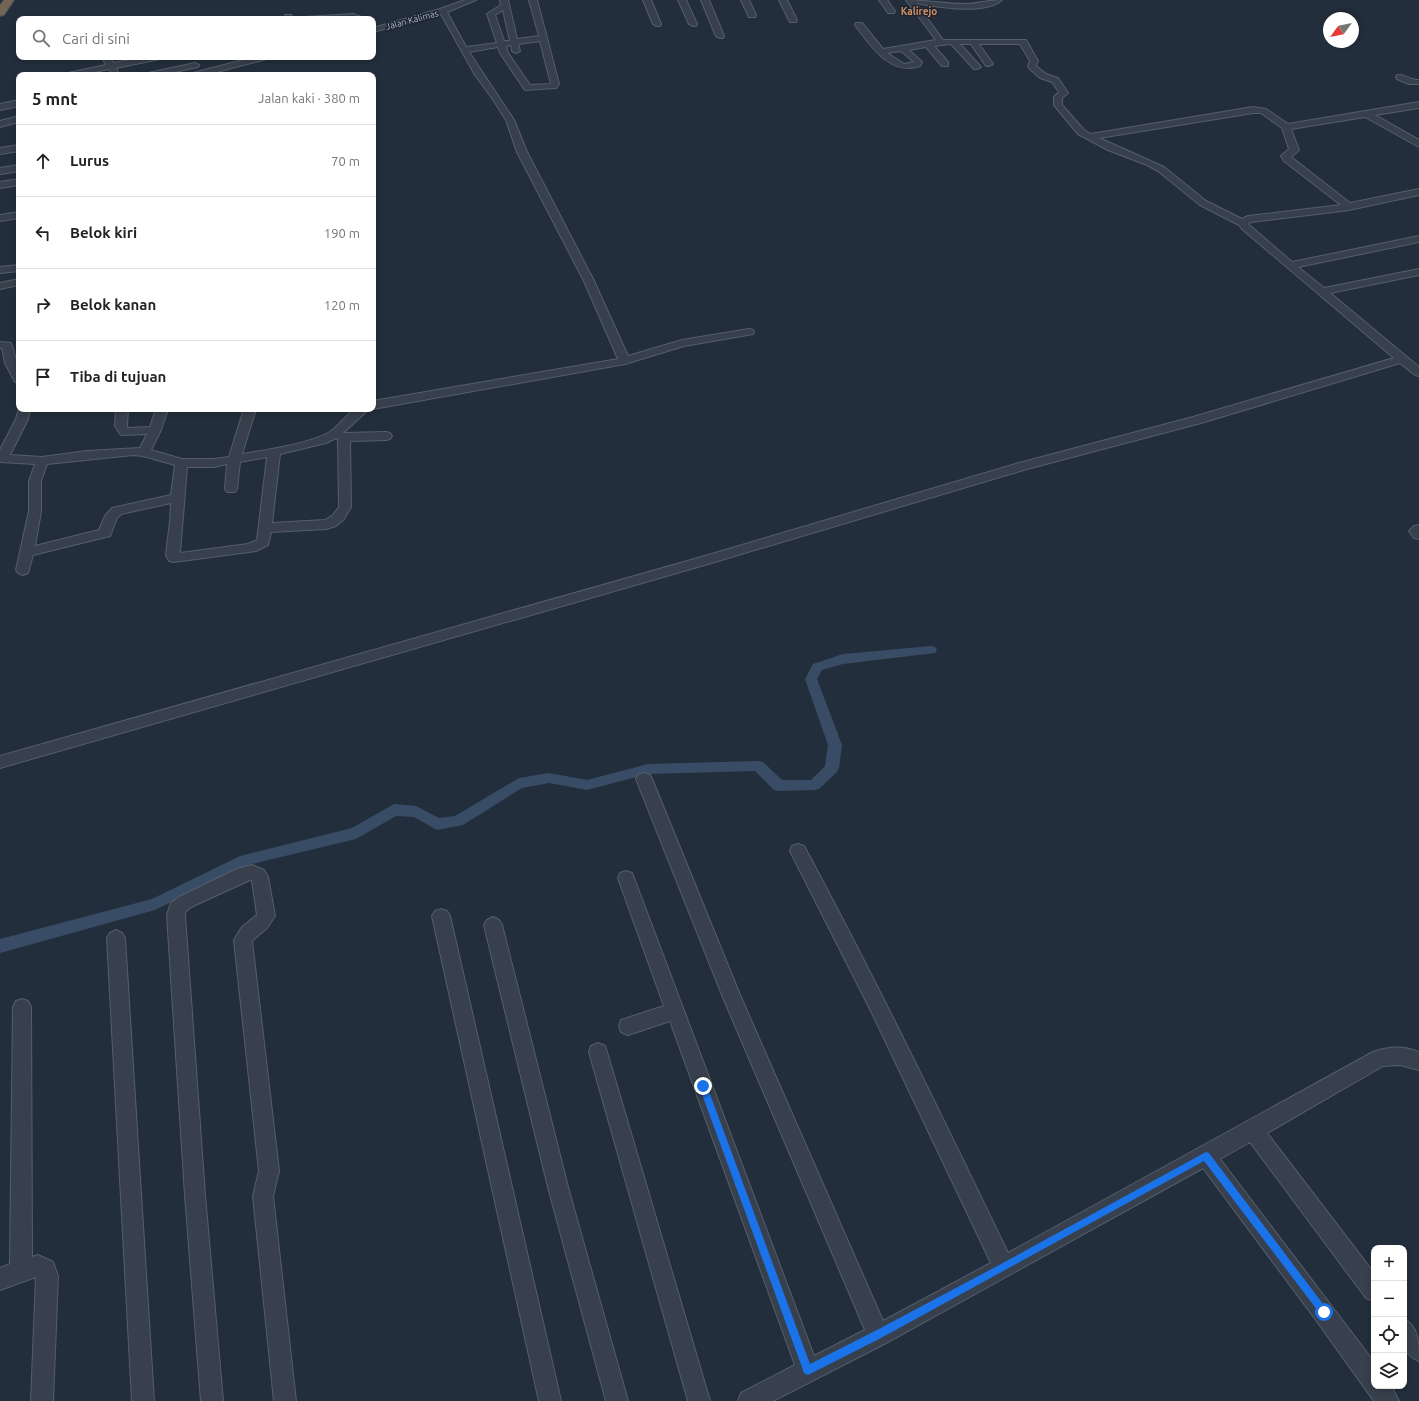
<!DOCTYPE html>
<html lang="id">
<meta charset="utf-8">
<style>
:root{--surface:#fff;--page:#f2f2f2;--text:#222;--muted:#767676;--line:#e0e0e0}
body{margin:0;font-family:Ubuntu,sans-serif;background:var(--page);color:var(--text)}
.controls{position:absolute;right:12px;bottom:12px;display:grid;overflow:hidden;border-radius:8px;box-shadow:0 2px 6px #0003}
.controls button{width:36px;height:36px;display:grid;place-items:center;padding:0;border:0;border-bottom:1px solid var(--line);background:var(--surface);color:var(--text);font:20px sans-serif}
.compass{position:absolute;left:1323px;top:12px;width:36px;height:36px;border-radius:50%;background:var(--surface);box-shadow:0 2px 6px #0003;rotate:237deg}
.stop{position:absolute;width:12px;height:12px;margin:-9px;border:3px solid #1a73e8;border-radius:50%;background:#fff}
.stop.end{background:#1a73e8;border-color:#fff;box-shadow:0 1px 4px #0008}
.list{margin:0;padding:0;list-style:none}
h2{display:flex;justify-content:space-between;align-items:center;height:52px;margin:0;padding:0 16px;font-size:17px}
h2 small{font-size:13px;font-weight:400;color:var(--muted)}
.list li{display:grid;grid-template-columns:26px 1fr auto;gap:12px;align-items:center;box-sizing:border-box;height:72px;padding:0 16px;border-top:1px solid var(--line)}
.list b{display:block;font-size:15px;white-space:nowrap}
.list em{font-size:13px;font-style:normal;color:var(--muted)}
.icon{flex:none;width:22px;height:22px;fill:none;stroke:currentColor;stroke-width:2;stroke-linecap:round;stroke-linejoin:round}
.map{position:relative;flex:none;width:1419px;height:1401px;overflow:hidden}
.search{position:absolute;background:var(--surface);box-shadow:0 2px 6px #0003;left:16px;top:16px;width:360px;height:44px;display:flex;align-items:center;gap:10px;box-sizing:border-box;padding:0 14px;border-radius:8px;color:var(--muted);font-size:15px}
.panel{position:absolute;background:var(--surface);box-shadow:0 2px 6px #0003;left:16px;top:72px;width:360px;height:340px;border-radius:8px}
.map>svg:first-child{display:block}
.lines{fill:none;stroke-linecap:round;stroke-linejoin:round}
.canal{fill:#394c65;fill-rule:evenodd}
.minor-casing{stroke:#555e6a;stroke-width:2}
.highway-casing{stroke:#424b57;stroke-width:2}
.minor{fill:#37404c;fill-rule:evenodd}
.highway{fill:#726554;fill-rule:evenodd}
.route{fill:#1a73e8}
.labels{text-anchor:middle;stroke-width:3;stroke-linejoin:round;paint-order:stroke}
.far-street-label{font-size:9px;fill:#b3bbc7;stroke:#1c2531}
.far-quarter-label{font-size:10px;font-weight:bold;fill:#d39062;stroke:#1c2531}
</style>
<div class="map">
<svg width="1419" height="1401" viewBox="0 0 1419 1401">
<rect width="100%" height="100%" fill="#232e3c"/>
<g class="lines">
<path class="canal" d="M 931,646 L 935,647 L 937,650 L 935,653 L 843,664 L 822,670 L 817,679 L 842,745 L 839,768 L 837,772 L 819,789 L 814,790 L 779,791 L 774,790 L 755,771 L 648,774 L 587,790 L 549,783 L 522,788 L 463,825 L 437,830 L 414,817 L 396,816 L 356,839 L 248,865 L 155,910 L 0,953 L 0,939 L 152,899 L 240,856 L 352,828 L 394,804 L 416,806 L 439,818 L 455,816 L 519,778 L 549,773 L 587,780 L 648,764 L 758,761 L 763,762 L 782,780 L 811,780 L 825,766 L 828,745 L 805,679 L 813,664 L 843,654 Z"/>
<g class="minor-casing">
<path id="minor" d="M 465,0 L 476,0 L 447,12 L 466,47 L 497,43 L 487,14 L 501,5 L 500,0 L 508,0 L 517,39 L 539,36 L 529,0 L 537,0 L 559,84 L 556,88 L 525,90 L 500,53 L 498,47 L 469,52 L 514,120 L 527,152 L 594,281 L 628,356 L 682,340 L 749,329 L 753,330 L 754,332 L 753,334 L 684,346 L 625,364 L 373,409 L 373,401 L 618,359 L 584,281 L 517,152 L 506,120 L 492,98 L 475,75 L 441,14 L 373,32 L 373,28 L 440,9 ZM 503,10 L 510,41 L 504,41 L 495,15 ZM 540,41 L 551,84 L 530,85 L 508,53 L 506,46 L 511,45 L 512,51 L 516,53 L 520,51 L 518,44 Z
M 643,0 L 651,0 L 661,24 L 660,26 L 657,26 L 653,24 Z
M 678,0 L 686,0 L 697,24 L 696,26 L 693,26 L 689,24 Z
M 701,0 L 709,0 L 724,36 L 723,38 L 720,38 L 716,36 Z
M 741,0 L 749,0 L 756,15 L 755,17 L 749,17 Z
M 779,0 L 787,0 L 797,20 L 796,22 L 790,22 Z
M 879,0 L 887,0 L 895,11 L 894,13 L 888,13 Z
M 906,0 C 926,0 945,4 965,4 C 977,4 989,0 1002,0 C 985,15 937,7 916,3 L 943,40 L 1026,40 L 1038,61 L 1036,66 L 1046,74 L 1058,78 L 1068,93 L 1062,98 L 1062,105 L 1084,130 L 1091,134 L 1253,107 L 1266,109 L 1288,124 L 1419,102 L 1419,108 L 1375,115 L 1419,140 L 1419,147 L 1365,117 L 1291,129 L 1299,150 L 1291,157 L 1350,203 L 1419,189 L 1419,195 L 1349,210 L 1251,222 L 1248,224 L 1292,262 L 1419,236 L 1419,242 L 1298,267 L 1324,288 L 1419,269 L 1419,275 L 1330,293 L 1419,367 L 1419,376 L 1415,375 L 1400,363 L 1201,423 L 1027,469 L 708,564 L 0,768 L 0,756 L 698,558 L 1019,463 L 1193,417 L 1394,358 L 1242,229 L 1239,225 L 1200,205 L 1158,171 L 1147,165 L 1108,150 L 1078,134 L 1054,105 L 1054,97 L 1059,92 L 1052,82 L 1040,78 L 1029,68 L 1028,66 L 1030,61 L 1020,44 L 979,44 L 993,64 L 989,66 L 986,66 L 971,44 L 960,44 L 981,67 L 977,69 L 974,69 L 951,44 L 934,46 L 948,62 L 948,66 L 942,66 L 926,47 L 909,50 L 922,62 L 920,66 C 890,76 871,46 855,25 L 856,23 L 862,23 L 883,49 L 936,40 ZM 901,51 L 914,62 L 904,64 L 887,53 ZM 1253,113 L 1261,113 L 1282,128 L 1289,149 L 1281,156 L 1284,161 L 1341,205 L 1248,216 L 1242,219 L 1206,201 L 1164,167 L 1099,138 Z
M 353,14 L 367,19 L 301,19 L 305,17 Z
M 285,15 L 291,15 L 293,19 L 285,19 Z
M 102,57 L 110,57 L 113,63 L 147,57 L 164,57 L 160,59 L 116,68 L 119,75 L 113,75 L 109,69 L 80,75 L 64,75 L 68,73 L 106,65 Z
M 255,57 L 268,57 L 267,59 L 205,75 L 192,75 L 193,73 Z
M 195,63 L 199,65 L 198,67 L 160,75 L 144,75 L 148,73 Z
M 1397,75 C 1404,74 1411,80 1419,80 L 1419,84 L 1409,84 L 1397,79 L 1396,77 Z
M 19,100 L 19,106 L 0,110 L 0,104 Z
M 19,116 L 19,122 L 0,127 L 0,121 Z
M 19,145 L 19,151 L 0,154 L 0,148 Z
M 19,165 L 19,171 L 0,174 L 0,168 Z
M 19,179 L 19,185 L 0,188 L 0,182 Z
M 19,212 L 19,218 L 0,221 L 0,215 Z
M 19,265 L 19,271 L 0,273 L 0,267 Z
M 19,279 L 19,285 L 0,289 L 0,283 Z
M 0,342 L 11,343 L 19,369 L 19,383 L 15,382 L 5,363 L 2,348 L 0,348 Z
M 19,408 L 19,409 L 30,409 L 28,419 L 10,455 L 42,457 L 87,451 L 140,448 L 147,434 L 121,435 L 115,426 L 116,409 L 128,409 L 127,426 L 128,428 L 150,427 L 156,409 L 168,409 L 161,430 L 151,450 L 182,459 L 214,459 L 229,457 L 244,409 L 256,409 L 242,454 C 266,450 309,444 330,432 C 339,426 346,415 355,409 L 369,409 L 343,433 L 386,432 L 390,433 L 392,436 L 390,439 L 386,440 L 350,441 L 351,507 L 344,519 L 336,526 L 326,529 L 271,532 L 268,545 L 256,551 L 174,562 L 169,561 L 166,555 L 170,521 L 171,503 L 121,514 L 117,518 L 110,536 L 33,555 L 28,573 L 23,575 L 18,573 L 16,570 L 29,511 L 29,481 L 35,464 L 0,462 L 0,450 L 16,419 ZM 336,438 L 338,439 L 339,507 L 333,515 L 325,520 L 272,523 L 280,454 L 326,443 ZM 133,455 L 143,456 L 175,465 L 171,495 L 112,508 L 105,516 L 99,530 L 35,546 L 41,511 L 41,481 L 47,464 ZM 267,457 L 257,540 L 248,544 L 180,553 L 187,467 L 214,467 L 227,464 L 225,489 L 227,492 L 235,492 L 237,489 L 240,462 Z
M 1419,525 L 1419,539 L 1414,538 L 1409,531 L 1414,526 Z
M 644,773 L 650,775 L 652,779 L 740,995 L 883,1321 L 991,1263 L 871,1011 L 790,851 L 792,846 L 798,844 L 804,846 C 876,980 942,1116 1008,1253 L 1373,1052 C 1389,1046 1404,1046 1419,1052 L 1419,1070 L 1400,1065 L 1383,1066 L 1267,1133 L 1374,1273 L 1374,1301 L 1366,1298 L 1250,1142 L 1220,1159 L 1374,1362 L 1374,1386 L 1391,1386 L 1399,1401 L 1374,1401 L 1316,1320 L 1203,1168 L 886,1343 L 773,1401 L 738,1401 L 741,1393 L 795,1365 L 670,1021 L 628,1035 L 621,1032 L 619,1026 L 621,1020 L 664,1006 L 618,878 L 620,873 L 626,871 L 632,873 L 634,878 L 814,1356 L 865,1330 L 722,995 L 636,779 L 638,775 Z
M 252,865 L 264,870 L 268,877 L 275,916 L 267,928 L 252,941 L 279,1171 L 273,1196 L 296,1401 L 274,1401 L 253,1196 L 259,1171 L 234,940 L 242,927 L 257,915 L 252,880 L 250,880 L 191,907 L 185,912 L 185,915 L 205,1195 L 223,1401 L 201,1401 L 185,1195 L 167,915 L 171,903 L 179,897 L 237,869 Z
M 441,909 L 447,911 L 450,916 L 561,1401 L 539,1401 L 432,916 L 435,911 Z
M 493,917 L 499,920 L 502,925 L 569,1191 L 628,1401 L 606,1401 L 549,1191 L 484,925 L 487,920 Z
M 116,930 L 122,933 L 125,938 L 154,1401 L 132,1401 L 107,938 L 110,933 Z
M 22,999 L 28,1001 L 31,1007 L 32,1257 L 38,1255 L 53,1262 L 58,1276 L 53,1401 L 31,1401 L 36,1277 L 0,1290 L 0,1268 L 10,1264 L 13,1007 L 16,1001 Z
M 598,1043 L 605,1046 L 607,1052 L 710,1401 L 688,1401 L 589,1052 L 591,1046 Z
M 1404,1319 C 1419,1327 1419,1343 1419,1361 C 1399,1353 1404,1337 1404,1319 Z"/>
</g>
<g class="highway-casing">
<path id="highway" d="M 4,0 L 14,0 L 4,15 L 0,16 L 0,5 Z"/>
</g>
<use href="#minor" class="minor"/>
<use href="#highway" class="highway"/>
</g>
<path class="route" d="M 703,1082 L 707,1086 L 810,1364 L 875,1331 L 1001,1264 L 1206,1152 L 1209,1153 L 1329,1312 L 1327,1315 L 1324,1316 L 1321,1315 L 1204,1161 L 881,1338 L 808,1375 L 804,1373 L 803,1370 L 699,1086 Z"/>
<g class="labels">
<g class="far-street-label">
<text transform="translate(412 20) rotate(-15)" y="3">Jalan Kalimas</text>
</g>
<g class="far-quarter-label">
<text x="919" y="15">Kalirejo</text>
</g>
</g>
</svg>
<div class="controls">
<button>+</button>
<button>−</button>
<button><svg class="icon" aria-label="locate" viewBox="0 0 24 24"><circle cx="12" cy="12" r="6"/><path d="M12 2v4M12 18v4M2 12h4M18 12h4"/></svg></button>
<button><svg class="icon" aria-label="layers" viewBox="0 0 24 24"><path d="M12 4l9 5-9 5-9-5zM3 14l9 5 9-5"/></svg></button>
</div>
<svg class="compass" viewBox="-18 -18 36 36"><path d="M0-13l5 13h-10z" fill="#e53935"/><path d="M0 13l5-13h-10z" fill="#767676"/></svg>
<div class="stop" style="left:1324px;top:1312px"></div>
<div class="stop end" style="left:703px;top:1086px"></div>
<div class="search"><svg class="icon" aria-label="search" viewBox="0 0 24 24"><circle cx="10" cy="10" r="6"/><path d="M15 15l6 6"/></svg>Cari di sini</div>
<section class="panel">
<h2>5 mnt<small>Jalan kaki · 380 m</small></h2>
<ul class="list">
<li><svg class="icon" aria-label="ahead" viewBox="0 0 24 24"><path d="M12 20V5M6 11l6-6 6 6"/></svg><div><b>Lurus</b></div><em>70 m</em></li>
<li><svg class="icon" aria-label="left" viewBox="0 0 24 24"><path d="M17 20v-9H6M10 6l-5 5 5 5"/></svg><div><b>Belok kiri</b></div><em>190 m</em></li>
<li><svg class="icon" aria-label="right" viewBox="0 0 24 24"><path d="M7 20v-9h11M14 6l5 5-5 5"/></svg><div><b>Belok kanan</b></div><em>120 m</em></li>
<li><svg class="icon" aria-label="arrive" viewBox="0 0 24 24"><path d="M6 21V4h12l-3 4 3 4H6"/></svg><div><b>Tiba di tujuan</b></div></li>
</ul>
</section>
</div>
